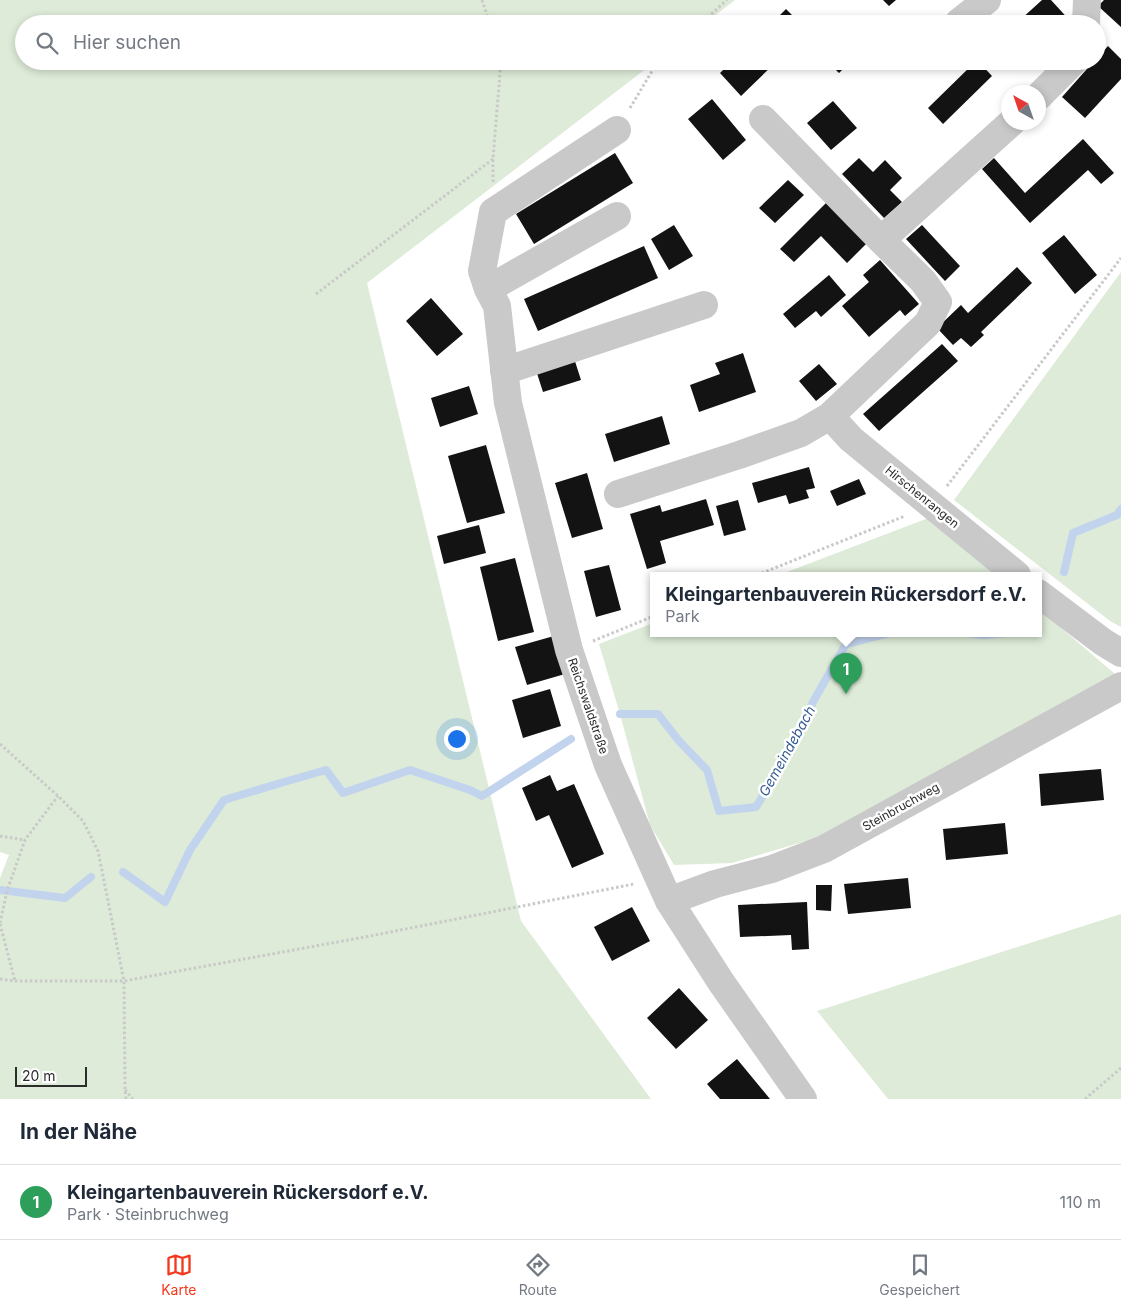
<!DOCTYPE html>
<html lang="de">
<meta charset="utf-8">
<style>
:root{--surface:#fff;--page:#f6f6f7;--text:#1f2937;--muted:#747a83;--line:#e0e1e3;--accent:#f4381e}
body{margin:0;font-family:Inter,sans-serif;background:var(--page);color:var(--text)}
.compass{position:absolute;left:1001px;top:85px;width:45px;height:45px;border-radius:50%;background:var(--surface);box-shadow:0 2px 8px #0003;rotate:320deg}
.scale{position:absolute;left:15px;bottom:12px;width:72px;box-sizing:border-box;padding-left:5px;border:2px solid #2c2c2c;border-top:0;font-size:14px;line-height:18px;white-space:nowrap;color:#2c2c2c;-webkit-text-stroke:4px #fff;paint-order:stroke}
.you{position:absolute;left:456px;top:738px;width:18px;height:18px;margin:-12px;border:4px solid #fff;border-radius:50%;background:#1a73e8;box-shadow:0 0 0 8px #1a73e833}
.badge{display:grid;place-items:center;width:32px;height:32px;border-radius:50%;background:var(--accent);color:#fff;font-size:16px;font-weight:700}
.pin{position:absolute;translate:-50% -41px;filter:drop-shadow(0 1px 2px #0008)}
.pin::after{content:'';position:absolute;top:26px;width:18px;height:15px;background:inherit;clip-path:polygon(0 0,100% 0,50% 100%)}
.popup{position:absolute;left:650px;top:572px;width:392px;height:65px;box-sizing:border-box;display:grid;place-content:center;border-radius:0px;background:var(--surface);filter:drop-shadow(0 1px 4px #0005);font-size:16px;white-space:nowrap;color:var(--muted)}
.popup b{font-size:19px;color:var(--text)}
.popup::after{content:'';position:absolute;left:50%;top:100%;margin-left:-10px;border:10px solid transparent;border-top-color:var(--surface)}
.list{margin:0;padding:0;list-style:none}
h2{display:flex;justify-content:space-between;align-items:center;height:65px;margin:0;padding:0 20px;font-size:21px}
h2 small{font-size:16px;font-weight:400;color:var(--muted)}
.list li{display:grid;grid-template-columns:32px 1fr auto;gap:15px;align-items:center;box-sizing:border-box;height:75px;padding:0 20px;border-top:1px solid var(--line)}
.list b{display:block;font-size:19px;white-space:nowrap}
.list p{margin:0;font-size:16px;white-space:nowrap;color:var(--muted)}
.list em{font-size:16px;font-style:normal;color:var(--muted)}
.icon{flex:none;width:28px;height:28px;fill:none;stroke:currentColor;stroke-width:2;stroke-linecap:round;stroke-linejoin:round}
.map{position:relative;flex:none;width:1121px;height:1099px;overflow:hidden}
.search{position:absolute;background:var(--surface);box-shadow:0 2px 8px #0003;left:15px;right:15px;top:15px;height:55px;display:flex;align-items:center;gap:12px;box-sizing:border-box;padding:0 18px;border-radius:28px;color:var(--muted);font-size:19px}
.sheet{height:140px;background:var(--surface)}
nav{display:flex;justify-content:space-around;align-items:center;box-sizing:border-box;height:70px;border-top:1px solid var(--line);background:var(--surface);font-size:14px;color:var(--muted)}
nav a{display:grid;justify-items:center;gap:2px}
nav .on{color:var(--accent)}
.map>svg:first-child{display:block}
.green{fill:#deebd8}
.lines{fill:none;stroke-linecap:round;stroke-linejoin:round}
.stream{stroke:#c2d4ed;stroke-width:8}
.building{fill:#131313}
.path{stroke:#c9c9c9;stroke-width:3;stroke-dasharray:2.5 2.5;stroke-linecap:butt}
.minor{stroke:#c9c9c9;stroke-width:28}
.labels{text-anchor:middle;stroke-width:5;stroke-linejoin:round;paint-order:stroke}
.street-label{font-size:12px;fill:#2c2c2c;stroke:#fff}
.water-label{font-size:14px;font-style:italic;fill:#345c94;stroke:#fff}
</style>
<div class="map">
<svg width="1121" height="1099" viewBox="0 0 1121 1099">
<rect width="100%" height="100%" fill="#fff"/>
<path class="green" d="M 0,0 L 735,0 L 704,24 L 24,24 L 24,61 L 656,61 L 367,283 L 521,921 L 651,1099 L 0,1099 L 0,878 L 9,855 L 0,852 Z
M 1121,272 L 1121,627 L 1110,621 L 954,500 Z
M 931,517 L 999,575 L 779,575 Z
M 1039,609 L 1115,674 L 816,838 L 732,863 L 674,865 L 650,825 L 620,714 L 599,644 L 653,623 L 654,633 L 1038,633 Z
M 1121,914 L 1121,1099 L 888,1099 L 817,1011 Z"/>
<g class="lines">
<path class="stream" d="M 1064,572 L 1073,533 L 1117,515 L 1121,509
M 967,633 L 984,635 L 1006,633
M 620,714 L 658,714 L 679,741 L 707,770 L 719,811 L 756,807 L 784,761 L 814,700 L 846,644 L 889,633
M 123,872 L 165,902 L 190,850 L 224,800 L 284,782 L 326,770 L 343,793 L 410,770 L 470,790 L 482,796 L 571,739
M 0,890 L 65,898 L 91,877"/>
</g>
<path class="building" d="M 883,0 L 896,0 L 889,6 Z
M 1042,0 L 1051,0 L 1073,24 L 1024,24 L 1020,20 Z
M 1104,0 L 1121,0 L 1121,27 L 1098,6 Z
M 786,9 L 801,24 L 771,24 Z
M 1108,46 L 1121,59 L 1121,79 L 1085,118 L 1062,97 L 1094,61 L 1097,61 L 1097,58 Z
M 732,61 L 777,61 L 741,96 L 720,73 Z
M 827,61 L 851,61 L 839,73 Z
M 976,61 L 978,61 L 992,76 L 943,124 L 928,108 Z
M 712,99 L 746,140 L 723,160 L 688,119 Z
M 833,101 L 857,128 L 831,150 L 807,123 Z
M 1083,139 L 1114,173 L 1101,184 L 1088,170 L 1030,223 L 982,169 L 994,158 L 1025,193 Z
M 615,153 L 633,183 L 534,244 L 516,214 Z
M 859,158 L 873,172 L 885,160 L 902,178 L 890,190 L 902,202 L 884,218 L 842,174 Z
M 788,180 L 804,195 L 775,223 L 759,208 Z
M 827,202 L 868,242 L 847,263 L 821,236 L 794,262 L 780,249 Z
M 674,225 L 693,256 L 669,270 L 651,239 Z
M 922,225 L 960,266 L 945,281 L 906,239 Z
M 1064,235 L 1097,275 L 1075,294 L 1042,253 Z
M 644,246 L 658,278 L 538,331 L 524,299 Z
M 880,260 L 919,304 L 905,316 L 900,310 L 869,337 L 842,306 L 869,282 L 863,275 Z
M 1017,267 L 1032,283 L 981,332 L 984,335 L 971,347 L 961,338 L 953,345 L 937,328 L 961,305 L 968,313 Z
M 829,275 L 846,295 L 821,317 L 816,311 L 795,328 L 783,314 Z
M 431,298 L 463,334 L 437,356 L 406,321 Z
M 942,344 L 958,361 L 879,431 L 863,414 Z
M 572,352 L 581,380 L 543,392 L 534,364 Z
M 743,353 L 756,392 L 699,412 L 690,385 L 720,374 L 715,363 Z
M 819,364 L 837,384 L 816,401 L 799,381 Z
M 469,386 L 478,414 L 440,427 L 431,398 Z
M 662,416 L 670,444 L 614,462 L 605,434 Z
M 486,445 L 505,513 L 467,523 L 448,456 Z
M 809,467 L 815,488 L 806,490 L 809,498 L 789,504 L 786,495 L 758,503 L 752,483 Z
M 587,473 L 603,529 L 572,538 L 555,483 Z
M 859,479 L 866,494 L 837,506 L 830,491 Z
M 706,499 L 714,525 L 660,541 L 666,563 L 647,569 L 630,514 L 660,505 L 662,512 Z
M 738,500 L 746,530 L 724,536 L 716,506 Z
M 479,525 L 486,553 L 444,564 L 437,536 Z
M 515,558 L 534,632 L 498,641 L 480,567 Z
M 609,565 L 621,610 L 596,617 L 584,571 Z
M 554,636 L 565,674 L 527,685 L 515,647 Z
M 550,689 L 561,726 L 523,738 L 512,700 Z
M 1101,769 L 1104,800 L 1041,806 L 1039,774 Z
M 550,775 L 557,791 L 574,784 L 604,854 L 572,868 L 549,815 L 536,821 L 522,788 Z
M 1005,823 L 1008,854 L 946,860 L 943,829 Z
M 908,878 L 911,908 L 848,914 L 844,884 Z
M 816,885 L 832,885 L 831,911 L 816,910 Z
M 807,902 L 809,949 L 792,950 L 791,935 L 740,937 L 738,905 Z
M 632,907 L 650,941 L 612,961 L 594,927 Z
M 679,988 L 708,1020 L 676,1049 L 647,1018 Z
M 737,1059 L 770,1099 L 720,1099 L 707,1084 Z"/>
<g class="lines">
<path class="path" d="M 482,0 L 490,24
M 700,24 L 727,0
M 630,108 L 658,61
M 493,182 L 493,159 L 501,61
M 316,294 L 493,159
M 947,486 L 1121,258
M 757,575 L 905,516
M 593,641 L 654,616
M 0,744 L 58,796 L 83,821 L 98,851 L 124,981 L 125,1089 L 126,1099
M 0,836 L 25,840
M 0,923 L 7,891 L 25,840 L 58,796
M 0,924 L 15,981
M 0,979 L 15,981 L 124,981 L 370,936 L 634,884
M 125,1090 L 133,1099
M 1085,1099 L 1121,1068"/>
<path class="minor" d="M 959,22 L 987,0
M 1086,24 L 1087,0
M 1038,97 L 1074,61
M 763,119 L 881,240
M 1012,122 L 881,240 L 923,281 L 938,302 L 928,323 L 830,416 L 851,439 L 1017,575
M 617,130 L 493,212 L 482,271 L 488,289 L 497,306 L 508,403 L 569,650 L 608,765 L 669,901 L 721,982 L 803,1099
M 488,289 L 617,216
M 504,371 L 704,305
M 618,494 L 739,455 L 801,433 L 830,416
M 1038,593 L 1103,642 L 1121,653
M 669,901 L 715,884 L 772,869 L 824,849 L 1121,686"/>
</g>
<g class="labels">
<g class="street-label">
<text transform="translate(922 497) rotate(39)" y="4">Hirschenrangen</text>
<text transform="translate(588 706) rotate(71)" y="4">Reichswaldstraße</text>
<text transform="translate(901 807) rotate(-29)" y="4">Steinbruchweg</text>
</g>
<g class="water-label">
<text transform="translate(787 751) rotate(-61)" y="5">Gemeindebach</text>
</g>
</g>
</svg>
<svg class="compass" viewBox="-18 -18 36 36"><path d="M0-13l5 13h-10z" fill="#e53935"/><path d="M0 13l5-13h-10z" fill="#747a83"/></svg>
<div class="scale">20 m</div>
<div class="you"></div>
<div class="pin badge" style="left:846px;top:694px;background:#2e9e5b">1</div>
<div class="popup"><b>Kleingartenbauverein Rückersdorf e.V.</b>Park</div>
<div class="search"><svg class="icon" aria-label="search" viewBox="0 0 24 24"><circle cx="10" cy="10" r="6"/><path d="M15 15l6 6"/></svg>Hier suchen</div>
</div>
<section class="sheet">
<h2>In der Nähe<small></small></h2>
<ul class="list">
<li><span class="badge" style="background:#2e9e5b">1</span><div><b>Kleingartenbauverein Rückersdorf e.V.</b><p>Park · Steinbruchweg</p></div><em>110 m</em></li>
</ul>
</section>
<nav>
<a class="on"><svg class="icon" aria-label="map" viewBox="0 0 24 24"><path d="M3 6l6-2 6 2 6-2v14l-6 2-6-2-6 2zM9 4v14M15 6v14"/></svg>Karte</a>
<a><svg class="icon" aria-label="directions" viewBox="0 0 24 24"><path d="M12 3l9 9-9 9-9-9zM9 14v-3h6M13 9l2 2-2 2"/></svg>Route</a>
<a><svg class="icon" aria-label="saved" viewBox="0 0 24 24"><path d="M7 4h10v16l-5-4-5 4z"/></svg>Gespeichert</a>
</nav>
